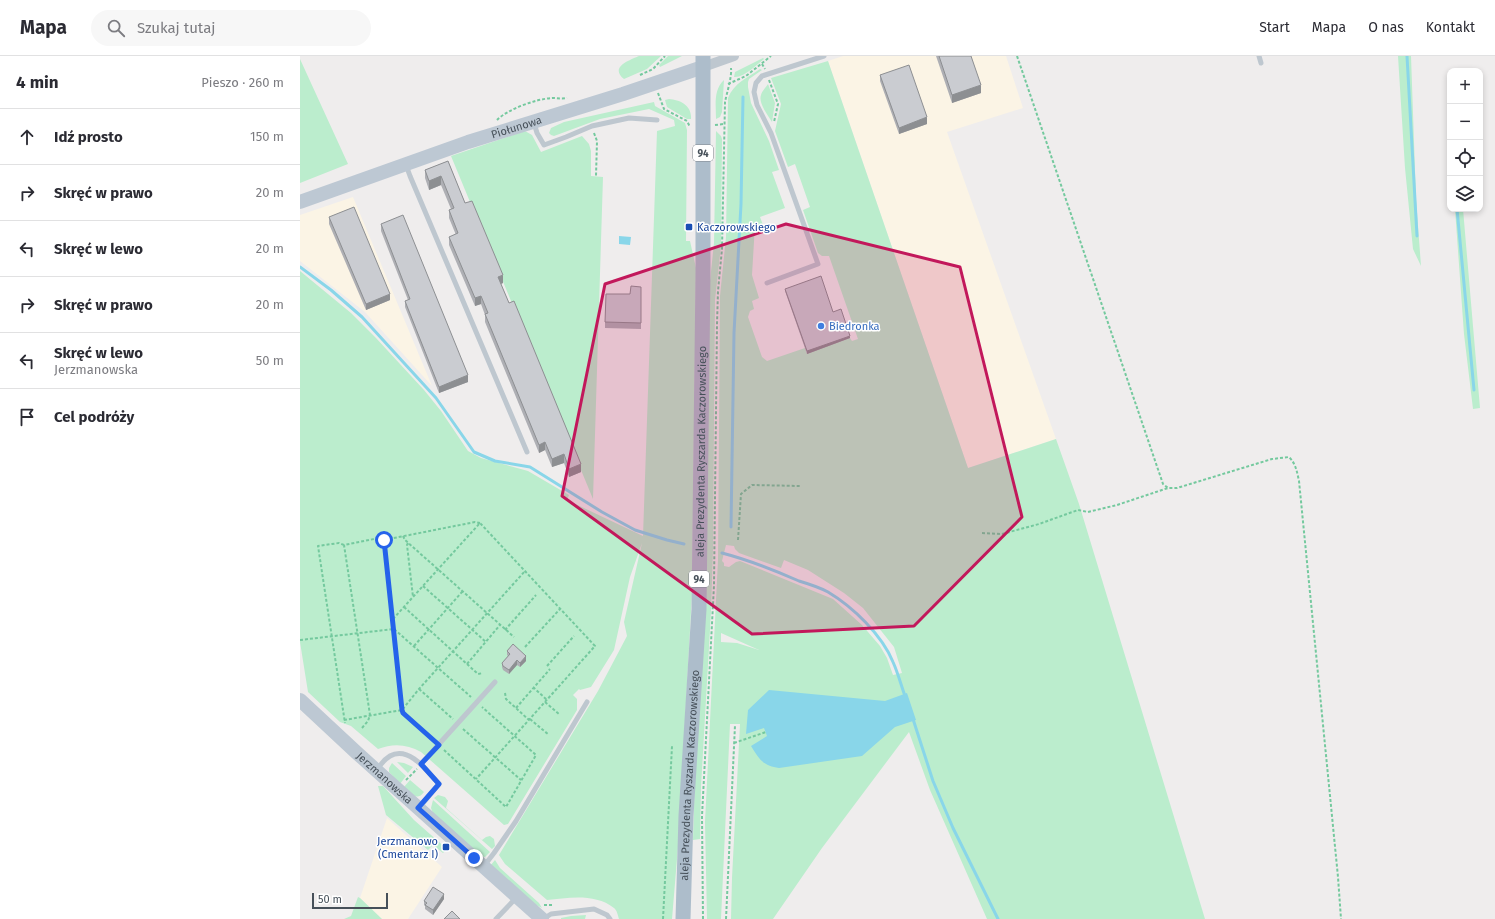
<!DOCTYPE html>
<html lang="pl">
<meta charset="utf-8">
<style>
:root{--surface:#fff;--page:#f7f7f7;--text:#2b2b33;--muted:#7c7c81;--line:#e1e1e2}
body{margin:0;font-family:"Fira Sans",sans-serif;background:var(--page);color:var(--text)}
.controls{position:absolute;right:12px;top:12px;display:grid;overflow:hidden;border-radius:8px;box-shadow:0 2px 6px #0003}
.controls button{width:36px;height:36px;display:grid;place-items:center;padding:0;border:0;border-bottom:1px solid var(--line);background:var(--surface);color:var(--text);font:20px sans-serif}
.scale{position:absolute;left:12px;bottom:10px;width:76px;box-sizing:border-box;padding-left:4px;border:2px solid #465059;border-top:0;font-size:11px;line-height:14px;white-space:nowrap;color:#465059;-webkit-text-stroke:3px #fff;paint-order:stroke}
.stop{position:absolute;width:12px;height:12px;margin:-9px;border:3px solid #2563eb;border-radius:50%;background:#fff}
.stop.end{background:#2563eb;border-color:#fff;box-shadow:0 1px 4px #0008}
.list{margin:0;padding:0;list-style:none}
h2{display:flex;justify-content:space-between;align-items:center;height:52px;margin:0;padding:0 16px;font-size:17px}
h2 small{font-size:13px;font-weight:400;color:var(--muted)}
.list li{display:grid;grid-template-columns:26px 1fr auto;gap:12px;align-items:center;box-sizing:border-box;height:56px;padding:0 16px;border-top:1px solid var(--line)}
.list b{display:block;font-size:15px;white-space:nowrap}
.list p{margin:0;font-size:13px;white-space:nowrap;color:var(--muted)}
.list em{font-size:13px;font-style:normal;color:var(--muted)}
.icon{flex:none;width:22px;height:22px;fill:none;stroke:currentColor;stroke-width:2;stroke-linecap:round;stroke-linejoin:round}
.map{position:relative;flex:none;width:1195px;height:863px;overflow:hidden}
header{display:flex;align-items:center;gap:24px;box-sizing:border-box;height:56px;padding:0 20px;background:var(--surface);border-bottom:1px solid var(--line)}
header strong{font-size:19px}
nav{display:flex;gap:22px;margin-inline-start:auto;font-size:14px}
.search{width:280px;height:36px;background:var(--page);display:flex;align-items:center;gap:10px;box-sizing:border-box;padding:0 14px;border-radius:22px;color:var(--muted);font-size:15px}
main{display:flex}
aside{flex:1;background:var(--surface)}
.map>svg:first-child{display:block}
.commercial{fill:#fbf4e5}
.green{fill:#bbedcd;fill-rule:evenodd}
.water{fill:#89d6e9}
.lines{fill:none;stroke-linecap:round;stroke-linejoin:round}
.stream{stroke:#89d6e9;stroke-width:3}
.path{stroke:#74c99e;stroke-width:2;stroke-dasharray:3 2;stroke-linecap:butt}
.lane{stroke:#bec7cf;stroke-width:5}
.street{stroke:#bec7cf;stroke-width:10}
.secondary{stroke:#bdc8d3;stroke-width:14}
.primary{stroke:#adbdcb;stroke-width:15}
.wall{fill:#aeafb4}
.shaded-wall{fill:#8d8f92}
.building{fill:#caccd1;stroke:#8d8f92}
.route{stroke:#2563eb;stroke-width:5}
.marked{fill:#c2185b;fill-opacity:0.2;stroke:#c2185b;stroke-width:3;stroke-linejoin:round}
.transit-dot{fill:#1a4fb4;stroke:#fff;stroke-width:1.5}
.shop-dot{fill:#3f7fe0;stroke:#fff;stroke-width:1.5}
.labels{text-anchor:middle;stroke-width:3;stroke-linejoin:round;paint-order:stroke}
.shield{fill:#fff;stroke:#7e848b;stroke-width:1}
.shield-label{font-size:10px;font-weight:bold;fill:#465059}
.street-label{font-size:11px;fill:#465059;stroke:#fff}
.transit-label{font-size:11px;fill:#164399;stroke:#fff;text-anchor:start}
.shop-label{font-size:11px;fill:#366cbe;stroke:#fff;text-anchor:start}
</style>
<header>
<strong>Mapa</strong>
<div class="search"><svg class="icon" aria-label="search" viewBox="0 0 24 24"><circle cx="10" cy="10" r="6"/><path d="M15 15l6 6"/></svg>Szukaj tutaj</div>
<nav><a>Start</a><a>Mapa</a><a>O nas</a><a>Kontakt</a></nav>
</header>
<main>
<aside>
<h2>4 min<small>Pieszo · 260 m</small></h2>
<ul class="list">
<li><svg class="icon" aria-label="ahead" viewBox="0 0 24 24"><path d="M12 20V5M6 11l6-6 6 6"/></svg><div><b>Idź prosto</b></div><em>150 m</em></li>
<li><svg class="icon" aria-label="right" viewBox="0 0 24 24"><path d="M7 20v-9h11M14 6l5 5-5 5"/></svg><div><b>Skręć w prawo</b></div><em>20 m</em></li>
<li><svg class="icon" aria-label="left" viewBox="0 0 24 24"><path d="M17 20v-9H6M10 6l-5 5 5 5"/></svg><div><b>Skręć w lewo</b></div><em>20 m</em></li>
<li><svg class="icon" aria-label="right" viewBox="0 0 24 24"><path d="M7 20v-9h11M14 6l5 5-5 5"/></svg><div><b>Skręć w prawo</b></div><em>20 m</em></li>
<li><svg class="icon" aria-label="left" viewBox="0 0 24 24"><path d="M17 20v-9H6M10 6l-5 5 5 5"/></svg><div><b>Skręć w lewo</b><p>Jerzmanowska</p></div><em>50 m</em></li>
<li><svg class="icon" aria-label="arrive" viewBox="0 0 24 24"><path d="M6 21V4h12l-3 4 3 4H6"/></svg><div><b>Cel podróży</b></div></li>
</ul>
</aside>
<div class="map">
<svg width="1195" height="863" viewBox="0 0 1195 863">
<rect width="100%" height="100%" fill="#efeded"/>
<path class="commercial" d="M 543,0 L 706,0 L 723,52 L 647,76 L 756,383 L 668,412 L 528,5 Z
M 53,141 L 132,330 L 65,256 L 0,205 L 0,159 Z
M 87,762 L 142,811 L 108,863 L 82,863 L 60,842 Z"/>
<path class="green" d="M 339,0 L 361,0 L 347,13 L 324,23 C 309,11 330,4 339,0 Z
M 368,0 L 382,0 L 360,11 L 359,9 Z
M 1098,0 L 1111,0 L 1116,143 L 1121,210 L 1113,193 L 1105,112 Z
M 463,2 L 464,3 C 456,9 444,22 434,21 L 435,16 Z
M 0,3 L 48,108 L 0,127 Z
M 528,5 L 668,412 L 756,383 L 779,448 L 905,863 L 687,863 L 630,734 L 609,676 L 522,792 L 473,863 L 431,863 L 432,822 L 440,668 L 430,668 L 421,863 L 407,863 L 405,766 L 418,504 L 420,240 L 426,181 L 428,42 C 434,27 447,22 460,13 L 462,14 L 449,23 L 448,26 L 448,31 L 451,47 L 469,85 L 479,114 L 472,116 L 485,152 L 460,161 L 463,169 L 455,169 L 452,219 L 459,242 L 452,245 L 454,253 L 450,255 L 448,261 L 462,301 L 467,305 L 505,292 L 507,297 L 550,282 L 552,285 L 558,283 L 529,200 L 522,200 L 518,197 L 503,154 L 510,151 L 495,108 L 488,111 L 475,75 L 481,48 L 471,22 ZM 426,489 L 434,490 L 435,493 L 439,497 L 481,512 L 484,504 L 508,514 L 544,537 L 563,552 L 594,591 L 602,617 L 593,619 L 587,602 L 580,590 L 562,569 L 533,543 L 440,505 L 436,506 L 429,511 L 424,510 L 424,507 L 422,505 ZM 421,577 L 459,594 L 437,587 L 421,586 Z
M 424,24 L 422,56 L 420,61 L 416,63 C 416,50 413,34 424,24 Z
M 468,28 L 475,47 L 472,66 C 468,59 458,47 461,39 C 462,35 466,31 468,28 Z
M 369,43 C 380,44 392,49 391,63 L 387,63 L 367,51 L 365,44 Z
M 354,46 L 355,50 L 385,67 L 387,74 L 386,185 L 390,185 L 396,212 L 392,538 L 378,791 L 372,863 L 319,863 C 318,860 317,854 314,852 C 295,837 268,842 247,844 L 205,808 L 199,799 L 298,635 L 327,580 L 324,566 L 342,487 L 330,521 L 314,594 L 291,631 L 280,634 L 279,633 L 273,639 L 277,643 L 277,654 L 208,768 L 204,769 L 121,696 C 107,688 93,687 78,693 L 51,670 L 40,666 L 8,636 L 0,586 L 0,215 L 51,257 L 76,282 L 124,334 L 141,355 L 168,395 L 181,402 L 228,415 L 269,439 L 267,444 L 343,480 L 357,75 L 375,70 L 374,64 L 349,53 L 300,63 L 254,80 L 251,79 L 249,77 L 251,72 L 264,66 Z
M 225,75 L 232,79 L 241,96 L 282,80 L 289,88 L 291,95 L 291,120 L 303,121 L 293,443 L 151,100 Z
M 416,75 L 421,80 L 422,83 L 421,190 L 415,244 L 413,493 L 411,556 L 401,731 L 400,783 L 393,784 L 410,225 L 414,187 Z
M 1155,153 L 1163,153 L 1180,352 L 1173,353 L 1164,278 Z
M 97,706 L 104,707 L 113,711 L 108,717 Z
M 92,707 L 106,720 L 100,728 L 89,716 L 89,712 Z
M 110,724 L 124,736 C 117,746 110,737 104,731 Z
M 78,730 L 83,730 L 114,764 L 147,793 L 143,797 L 133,789 L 128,794 L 86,759 Z
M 138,739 L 145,741 L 148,745 L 146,752 L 182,784 L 186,781 L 190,780 L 194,783 L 195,790 L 192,793 L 134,742 Z
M 133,744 L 190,796 L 185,801 L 177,799 L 134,760 L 131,752 Z
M 195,804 L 200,812 L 239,847 L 242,852 L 236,849 L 190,810 Z
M 58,841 L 60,842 L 82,863 L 44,863 L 51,860 Z
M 286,859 L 285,863 L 261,863 L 261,862 L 271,860 Z"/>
<path class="water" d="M 319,180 L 331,181 L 330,189 L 319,188 Z
M 469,634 L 585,645 L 607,637 L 616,664 L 595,671 L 562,700 L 479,712 C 463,710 459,703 451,690 L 467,680 L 464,672 L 446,678 L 448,654 Z"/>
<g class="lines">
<path class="stream" d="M 1107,0 L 1117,180
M 1157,153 L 1174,334
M 0,211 L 31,234 L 62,261 L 136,342 L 174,396 L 195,405 L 230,411 L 302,456 L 335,474 L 367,484 L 384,488
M 431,471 L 434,277 L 441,148 L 443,41
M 422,497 C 449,504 474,514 499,525 C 509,528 519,531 528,536 C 553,551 582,579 593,606 C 598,617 601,629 605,640
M 613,663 L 633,725 L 653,772 L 698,863"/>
<path class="path" d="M 717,0 L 863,428 L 868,432 L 877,432 L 972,403 L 989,401 C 996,408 997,416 999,425 L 1038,821 L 1041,863
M 462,8 L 465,13
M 340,19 L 353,13 L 365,0
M 469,24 L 478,48 L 474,66
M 428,28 L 446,20 L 471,0
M 358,37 L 364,53 L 387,65 L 390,71
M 197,64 C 208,53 236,43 252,42 C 257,42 262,43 267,42
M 415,69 L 424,68
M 294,77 L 297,85 L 296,120
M 682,477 L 702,478 L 739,468 L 778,454 L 788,456 L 817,449 L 868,432
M 103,480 L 105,484 L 214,581
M 84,484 L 175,466 L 180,467
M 438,484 L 441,438 L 452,429 L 500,430
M 108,487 L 107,489 L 113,541
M 44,489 L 39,487 L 18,490 L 45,667
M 123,530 L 186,586
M 104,551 L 178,618 L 183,617
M 93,563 L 180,467 L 295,590 L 176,723
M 205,574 L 236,539
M 0,584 L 94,573 L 171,641
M 114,590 L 162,536
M 225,591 L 260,553
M 167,608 L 200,569
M 247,610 L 274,580
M 233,631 L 247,644
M 119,633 L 153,663
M 205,637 L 206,643 L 229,664
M 245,646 L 260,659
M 216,652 L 250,613
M 230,663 L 249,679
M 44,664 L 102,654 L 119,633 L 225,515
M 62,672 L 68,665 L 70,659 L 44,489 L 84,481 L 102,654 L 133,684
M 163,673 L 221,724
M 434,687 L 466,676
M 144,694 L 206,751 L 236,699 L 182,651
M 106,724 L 117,713
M 244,849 L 253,849
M 363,863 L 372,690
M 403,863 L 402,760 L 414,529 L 417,268 L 418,235 L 422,193 L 425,46 C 427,36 432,21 431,12
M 426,863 L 435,669"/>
<path class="lane" d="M 959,0 L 961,7
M 234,67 L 237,77 L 244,89 L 266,81 L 292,70 L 329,62 L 357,64
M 106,109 L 110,120 L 227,396
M 467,227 L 518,208 L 471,77 L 457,49 L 454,36 L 456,27 L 462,20 L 524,0
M 121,708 L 195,626
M 77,714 C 80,709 85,703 90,700 C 109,689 128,716 139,728 L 119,752
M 184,810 L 194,797 L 216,765 L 287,646
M 196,863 L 216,842
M 243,863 L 251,858 L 294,853 L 307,859 L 310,863"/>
<path class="street" d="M 403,11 L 434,0"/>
<g class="secondary">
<path id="s1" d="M 0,146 L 168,86 L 323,38 L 403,11"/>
<path id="s2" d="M 0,644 L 57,697 L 242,863"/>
</g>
<path class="primary" id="s3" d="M 383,863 L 386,760 L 399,553 L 403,217 L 403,0"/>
</g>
<path class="wall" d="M 636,0 L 671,0 L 681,37 L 652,47 Z
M 580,19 L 627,68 L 599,78 L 580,25 Z
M 148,105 L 165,147 L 203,227 L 201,228 L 209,247 L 281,416 L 269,421 L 264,407 L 252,411 L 245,394 L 239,397 L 185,266 L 185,259 L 181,248 L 175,250 L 149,189 L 149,181 L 156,179 L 149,162 L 149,154 L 151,153 L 141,129 L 129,134 L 125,122 L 125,114 Z
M 29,161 L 90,244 L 66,254 L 29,168 Z
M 81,168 L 168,326 L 139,337 L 105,251 L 105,245 L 108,244 L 81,175 Z
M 341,231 L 341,273 L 305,272 L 305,266 L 330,238 Z
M 485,233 L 533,256 L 550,282 L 507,298 L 485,235 Z
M 207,595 L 226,605 L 220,611 L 217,609 L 209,618 L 203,614 L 202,611 L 202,607 L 208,600 L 207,599 Z
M 144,843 L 133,859 L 125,853 L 125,850 L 124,849 L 124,845 Z"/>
<path class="shaded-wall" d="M 681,29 L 681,37 L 652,47 L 652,39 Z
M 627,61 L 627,68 L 599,78 L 599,72 Z
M 141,120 L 141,129 L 129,134 L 129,125 Z
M 203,219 L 203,227 L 198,229 L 198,221 Z
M 90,238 L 90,244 L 66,254 L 66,248 Z
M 181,240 L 181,248 L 175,250 L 175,242 Z
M 550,280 L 550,282 L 507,298 L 507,295 Z
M 168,319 L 168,326 L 139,337 L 139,331 Z
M 245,386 L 245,394 L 239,397 L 239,389 Z
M 264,398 L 264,407 L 252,411 L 252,403 Z
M 281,408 L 281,416 L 269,421 L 269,413 Z
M 226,600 L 226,605 L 220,611 L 220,607 Z
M 217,604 L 217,609 L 209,618 L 209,614 Z
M 144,838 L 144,843 L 133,859 L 133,854 Z"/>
<path class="building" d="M 639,0 L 671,0 L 681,29 L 652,39 Z
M 609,9 L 627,61 L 599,72 L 580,19 Z
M 148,105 L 165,147 L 172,145 L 203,219 L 198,221 L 209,247 L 214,245 L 281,408 L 269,413 L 264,398 L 252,403 L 245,386 L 239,389 L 185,258 L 188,257 L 181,240 L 175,242 L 149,181 L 158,177 L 149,154 L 154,152 L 141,120 L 129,125 L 125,114 Z
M 54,151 L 90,238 L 66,248 L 29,161 Z
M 103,159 L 168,319 L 139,331 L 105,245 L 110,243 L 81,168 Z
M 521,220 L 533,256 L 541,253 L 550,280 L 507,295 L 485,233 Z
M 331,230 L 341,231 L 341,267 L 305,266 L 306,238 L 330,238 Z
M 213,588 L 226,600 L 220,607 L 217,604 L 209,614 L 203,610 L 202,607 L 210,598 L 207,595 Z
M 133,831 L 144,838 L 133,854 L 125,849 L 127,847 L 124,845 Z
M 152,855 L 160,863 L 144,863 Z"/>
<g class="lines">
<path class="route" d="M 84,484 L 102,654 L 103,657 L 139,689 L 121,708 L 139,728 L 118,752 L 174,802"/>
</g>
<path class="marked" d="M 486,168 L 660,211 L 722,461 L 614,570 L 452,578 L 262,440 L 305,228 Z"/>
<g class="transit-dot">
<rect x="385" y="167" width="8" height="8" rx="2"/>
<rect x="142" y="787" width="8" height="8" rx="2"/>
</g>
<circle class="shop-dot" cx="521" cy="270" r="4"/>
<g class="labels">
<g class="shield">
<rect x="393" y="89" width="20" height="16" rx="3"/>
<rect x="389" y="515" width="20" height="16" rx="3"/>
</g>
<g class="shield-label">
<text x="403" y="101">94</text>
<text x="399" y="527">94</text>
</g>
<g class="street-label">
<text dy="4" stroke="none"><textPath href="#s1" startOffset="229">Piołunowa</textPath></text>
<text dy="4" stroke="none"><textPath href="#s3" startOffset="468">aleja Prezydenta Ryszarda Kaczorowskiego</textPath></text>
<text dy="4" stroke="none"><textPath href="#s3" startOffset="144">aleja Prezydenta Ryszarda Kaczorowskiego</textPath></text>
<text dy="4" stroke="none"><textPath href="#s2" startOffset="115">Jerzmanowska</textPath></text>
</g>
<g class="transit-label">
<text x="397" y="175">Kaczorowskiego</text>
<text x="138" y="789" text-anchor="end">Jerzmanowo<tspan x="138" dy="13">(Cmentarz I)</tspan></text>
</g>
<g class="shop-label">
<text x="529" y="274">Biedronka</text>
</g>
</g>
</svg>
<div class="controls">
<button>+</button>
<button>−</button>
<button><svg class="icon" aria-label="locate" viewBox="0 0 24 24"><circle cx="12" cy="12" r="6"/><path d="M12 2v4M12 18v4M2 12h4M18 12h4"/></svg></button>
<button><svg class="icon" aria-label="layers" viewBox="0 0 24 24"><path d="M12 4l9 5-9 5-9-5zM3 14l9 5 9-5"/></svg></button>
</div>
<div class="scale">50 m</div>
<div class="stop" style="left:84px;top:484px"></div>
<div class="stop end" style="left:174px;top:802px"></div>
</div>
</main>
